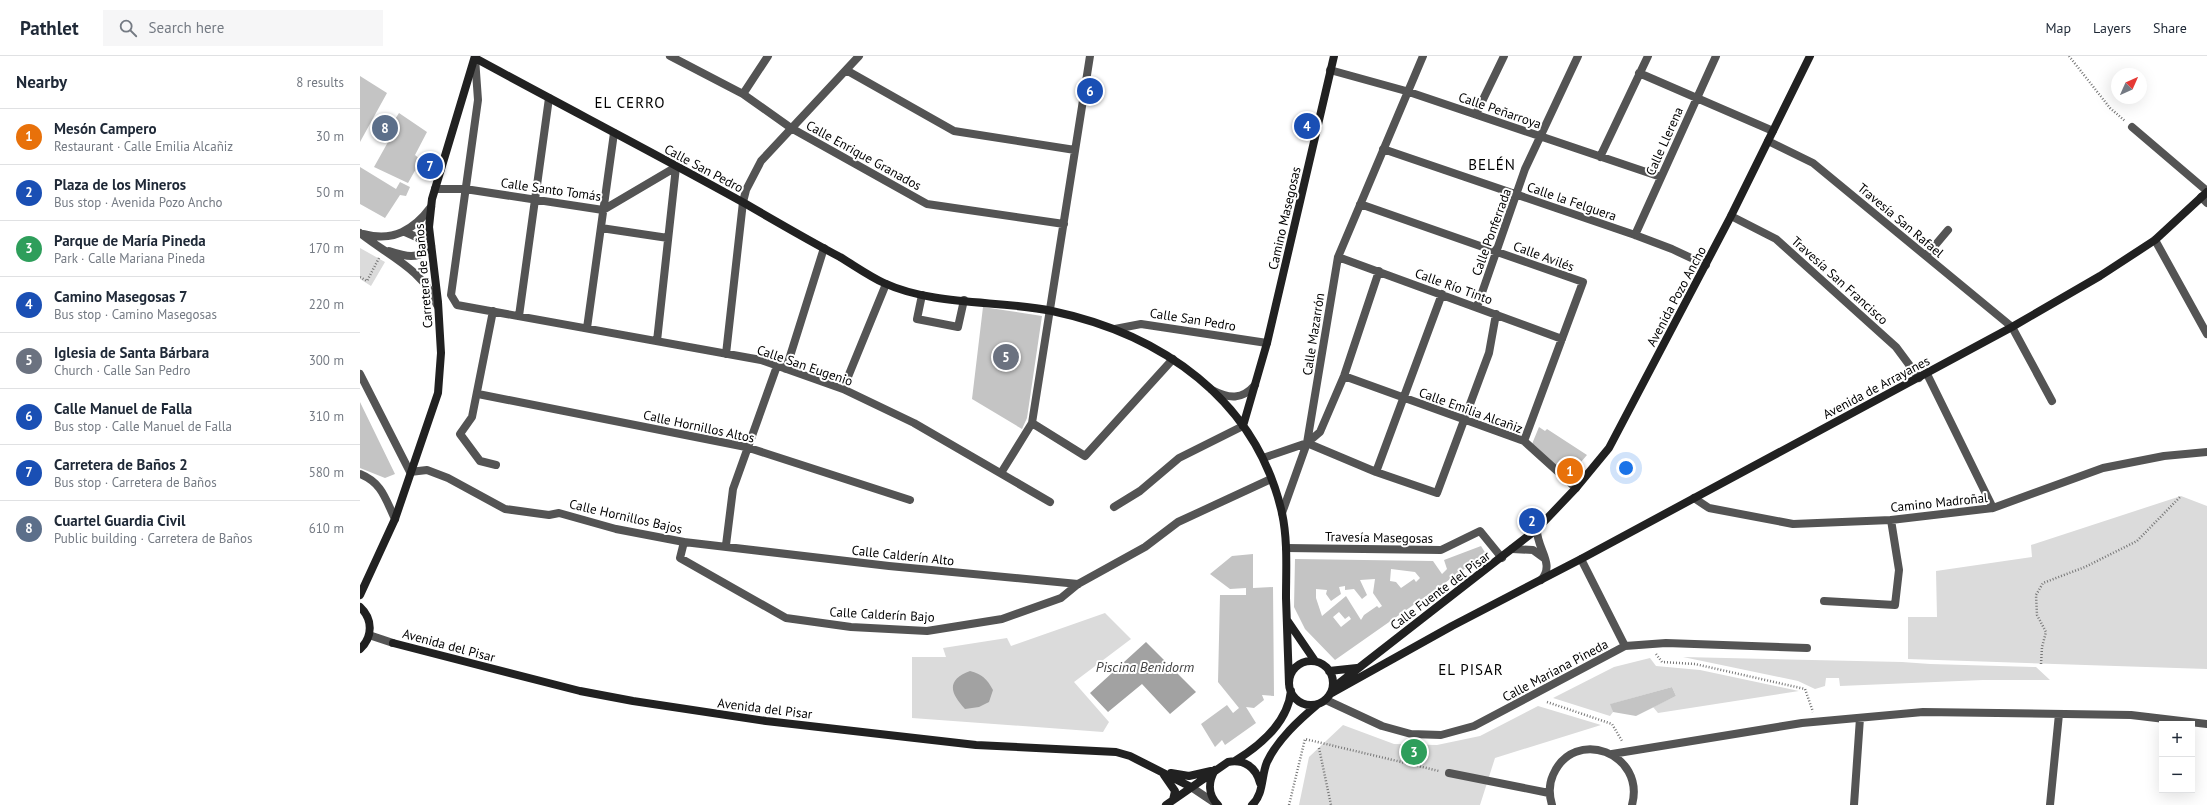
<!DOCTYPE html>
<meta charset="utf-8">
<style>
:root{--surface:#fff;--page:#f6f6f7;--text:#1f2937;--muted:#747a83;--line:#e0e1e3;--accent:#000}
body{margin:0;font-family:"PT Sans",sans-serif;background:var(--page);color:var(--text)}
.controls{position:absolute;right:12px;bottom:12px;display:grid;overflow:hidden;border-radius:0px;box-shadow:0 4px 16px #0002}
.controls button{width:36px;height:36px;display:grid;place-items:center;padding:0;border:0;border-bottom:1px solid var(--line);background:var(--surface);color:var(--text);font:20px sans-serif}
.compass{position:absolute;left:1751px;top:12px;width:36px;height:36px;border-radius:50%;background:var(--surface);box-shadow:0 4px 16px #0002;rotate:45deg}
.you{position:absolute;left:1266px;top:412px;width:14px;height:14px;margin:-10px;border:3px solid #fff;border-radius:50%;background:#1a73e8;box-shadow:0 0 0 6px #1a73e833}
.badge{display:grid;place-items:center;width:26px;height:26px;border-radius:50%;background:var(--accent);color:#fff;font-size:13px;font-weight:700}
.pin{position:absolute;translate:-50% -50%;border:2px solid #fff;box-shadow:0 1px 4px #0006}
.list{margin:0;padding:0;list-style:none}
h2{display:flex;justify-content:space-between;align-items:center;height:52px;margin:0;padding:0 16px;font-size:17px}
h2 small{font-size:13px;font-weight:400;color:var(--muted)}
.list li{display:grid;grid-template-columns:26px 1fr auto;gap:12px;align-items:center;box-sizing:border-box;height:56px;padding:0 16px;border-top:1px solid var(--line)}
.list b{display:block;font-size:15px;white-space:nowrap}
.list p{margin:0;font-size:13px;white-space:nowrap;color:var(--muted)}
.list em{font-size:13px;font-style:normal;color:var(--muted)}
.icon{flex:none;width:22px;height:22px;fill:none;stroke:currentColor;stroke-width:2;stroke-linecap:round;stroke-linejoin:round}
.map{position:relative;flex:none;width:1847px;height:749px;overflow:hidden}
header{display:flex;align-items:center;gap:24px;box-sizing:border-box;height:56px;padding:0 20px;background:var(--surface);border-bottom:1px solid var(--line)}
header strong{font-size:19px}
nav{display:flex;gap:22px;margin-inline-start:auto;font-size:14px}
.search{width:280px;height:36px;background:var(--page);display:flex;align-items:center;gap:10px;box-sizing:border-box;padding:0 14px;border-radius:0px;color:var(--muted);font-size:15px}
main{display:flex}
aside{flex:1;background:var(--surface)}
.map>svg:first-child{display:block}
.green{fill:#dbdbdb}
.water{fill:#a2a2a2}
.building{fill:#c4c4c4;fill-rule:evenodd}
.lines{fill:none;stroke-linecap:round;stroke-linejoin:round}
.path{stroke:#767676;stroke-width:2.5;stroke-dasharray:1 2;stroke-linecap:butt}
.street{stroke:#545454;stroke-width:8}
.secondary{stroke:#212121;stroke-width:8}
.labels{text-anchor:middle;stroke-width:4;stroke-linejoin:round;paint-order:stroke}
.street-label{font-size:13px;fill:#000;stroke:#fff}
.water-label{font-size:14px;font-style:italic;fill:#434343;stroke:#fff}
.quarter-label{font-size:15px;letter-spacing:1px;fill:#000;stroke:#fff}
</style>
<header>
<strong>Pathlet</strong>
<div class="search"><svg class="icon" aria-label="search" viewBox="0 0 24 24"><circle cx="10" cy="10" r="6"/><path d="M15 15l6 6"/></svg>Search here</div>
<nav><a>Map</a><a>Layers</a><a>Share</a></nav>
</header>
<main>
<aside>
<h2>Nearby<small>8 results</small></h2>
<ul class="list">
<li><span class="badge" style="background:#e8710a">1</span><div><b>Mesón Campero</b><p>Restaurant · Calle Emilia Alcañiz</p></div><em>30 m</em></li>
<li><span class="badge" style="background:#1a4fb4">2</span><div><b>Plaza de los Mineros</b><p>Bus stop · Avenida Pozo Ancho</p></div><em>50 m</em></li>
<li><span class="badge" style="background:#2e9e5b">3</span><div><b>Parque de María Pineda</b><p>Park · Calle Mariana Pineda</p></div><em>170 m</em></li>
<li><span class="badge" style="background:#1a4fb4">4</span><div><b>Camino Masegosas 7</b><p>Bus stop · Camino Masegosas</p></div><em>220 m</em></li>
<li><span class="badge" style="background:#6b7280">5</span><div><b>Iglesia de Santa Bárbara</b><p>Church · Calle San Pedro</p></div><em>300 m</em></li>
<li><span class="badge" style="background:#1a4fb4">6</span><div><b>Calle Manuel de Falla</b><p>Bus stop · Calle Manuel de Falla</p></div><em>310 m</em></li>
<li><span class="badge" style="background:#1a4fb4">7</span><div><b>Carretera de Baños 2</b><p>Bus stop · Carretera de Baños</p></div><em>580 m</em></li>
<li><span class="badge" style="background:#5c6f8a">8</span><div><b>Cuartel Guardia Civil</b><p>Public building · Carretera de Baños</p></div><em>610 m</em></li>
</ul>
</aside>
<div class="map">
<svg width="1847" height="749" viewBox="0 0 1847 749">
<rect width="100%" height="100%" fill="#fff"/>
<path class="green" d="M 0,192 L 25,206 L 11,230 L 0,223 Z
M 1821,440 L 1847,450 L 1847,613 L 1548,603 L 1548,561 L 1577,561 L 1576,515 L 1672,501 L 1671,489 Z
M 745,557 L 771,583 L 714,626 L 749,666 L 743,676 L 552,662 L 552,601 L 586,601 L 583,592 L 647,582 L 651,590 Z
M 1323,601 L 1542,606 L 1570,608 L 1676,611 L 1690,624 L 1623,624 L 1480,630 L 1479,622 L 1466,622 L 1465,630 L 1455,633 L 1438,625 Z
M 1290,602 L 1296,610 L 1340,614 L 1439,635 L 1298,657 L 1293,651 L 1316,640 L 1312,631 L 1251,648 L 1253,656 L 1250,660 L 1193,642 L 1254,611 Z
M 1178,650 L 1241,669 L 1135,702 L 1120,749 L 939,749 L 949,701 L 983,669 L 1034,688 L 1077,689 L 1120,680 Z"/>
<path class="water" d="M 786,586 L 836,636 L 810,658 L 782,628 L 748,656 L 730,637 Z
M 610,615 C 622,618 627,623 633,634 L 629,646 L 619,651 L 605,653 C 590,637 586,624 610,615 Z"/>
<path class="building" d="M 0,20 L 27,37 L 0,86 Z
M 39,57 L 67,76 L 55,99 L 61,104 L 48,127 L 14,111 L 28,86 L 23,82 Z
M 0,111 L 36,133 L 40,126 L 50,131 L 46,140 L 40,139 L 25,162 L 0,148 Z
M 623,251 L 682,260 L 667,362 L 662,373 L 612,343 Z
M 0,346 L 35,418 L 25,422 L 0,412 Z
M 1179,371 L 1185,375 L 1187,373 L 1227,399 L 1208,421 L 1172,388 Z
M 1121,490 L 1126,498 L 975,604 L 945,573 L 934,551 L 935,503 L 1073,505 L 1082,518 L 1087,513 L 1084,504 ZM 1031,513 L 1055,516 L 1060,522 L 1056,526 L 1054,523 L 1041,532 L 1036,526 L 1030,525 ZM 1015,523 L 1013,537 L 1022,550 L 1019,552 L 1017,550 L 1004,559 L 1001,564 L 986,540 L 962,560 L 956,542 L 956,533 L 967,534 L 966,538 L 971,545 L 981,538 L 979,531 L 985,530 L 985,534 L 994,533 L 1002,543 L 1007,539 L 1000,524 ZM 979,556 L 985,563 L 989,560 L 991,563 L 981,571 L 973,561 Z
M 893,498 L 893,532 L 913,531 L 914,640 L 902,639 L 904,644 L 894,652 L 886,651 L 896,667 L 865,689 L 862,684 L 855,691 L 841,668 L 867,649 L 873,657 L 879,652 L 858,626 L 860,539 L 886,539 L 886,532 L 870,533 L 850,518 L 872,500 Z
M 1312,631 L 1316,640 L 1276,660 L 1253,656 L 1250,648 Z"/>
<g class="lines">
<path class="path" d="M 1709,0 L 1750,52 L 1765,65
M 0,221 L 7,225 L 19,202
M 1296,598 L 1302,606 L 1335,608 L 1445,633 L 1453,656
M 1681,608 L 1682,591 L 1686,576 L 1677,559 L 1676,539 L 1683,527 L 1725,511 L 1777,485 L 1821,440
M 1187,646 L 1252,668 L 1262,685
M 959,692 L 971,749
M 929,749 L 945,683 L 1079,715"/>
<path class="street" d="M 310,0 L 383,38 L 431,72 L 567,148 L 704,168
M 115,2 L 118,44 L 91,239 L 97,249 L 401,304 L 483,333 L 554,367 L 690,446
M 486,14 L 594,75 L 715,94
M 970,14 L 1046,35 L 1301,121
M 1279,17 L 1413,75
M 383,38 L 408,0
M 1116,58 L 1144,0
M 1772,71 L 1847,135
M 1408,85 L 1453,107 L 1652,271 L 1692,345
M 1023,93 L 1275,179 L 1312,193 L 1346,209
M 1240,101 L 1288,0
M 75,133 L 105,133 L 243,154 L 316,111
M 1841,141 L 1847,147
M 1000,148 L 1223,226 L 1164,385
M 1371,160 L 1416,183 L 1536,291 L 1559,322
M 241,172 L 308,182
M 45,176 L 70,187
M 0,177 C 27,199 64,214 77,249
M 4,178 C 33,186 54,174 71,151
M 1275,179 L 1356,0
M 1795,184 L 1847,278
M 29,195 C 44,200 59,205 71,190
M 1566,200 L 1588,174
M 978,201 L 1202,283
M 562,239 L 557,263 L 598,271 L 604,244
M 1117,251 L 1165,113 L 1218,0
M 133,255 L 112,361 L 100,378 L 120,405 L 136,409
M 159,260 L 189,42
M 227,272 L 254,77
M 755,273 L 781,268 L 907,287
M 297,285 L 316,111
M 366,298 L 383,146 L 386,134 L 401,105 L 499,0
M 426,313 L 464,192
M 0,318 L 50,416 L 67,414 L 88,422 L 145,453 L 189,459 L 199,457 L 256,473 L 324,486 L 529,510 L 718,528
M 1567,318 L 1633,452
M 984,320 L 1164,385 L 1216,432
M 483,333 L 526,228
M 852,334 C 869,343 882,344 895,329
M 118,338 L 386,391 L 550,444
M 672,367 L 725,400 L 813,303
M 947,387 L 1016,416 L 1077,437 L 1129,297 L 1136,258
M 903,402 L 947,387 L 960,376 L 984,320 L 1019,215
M 1016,416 L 1082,238
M 641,417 L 672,367 L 730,0
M 0,418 C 22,427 25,442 35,463
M 1334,442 L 1349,452 L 1433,468 L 1531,464 L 1633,452 L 1743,412 L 1804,400 L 1847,396
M 754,451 L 780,435 L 819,402 L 883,370
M 922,457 L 947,387 L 978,201 L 1063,0
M 1177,473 C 1176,492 1196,508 1181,524
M 324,486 L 320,502 L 426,562 L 491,571 L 567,575 L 642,563 L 701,542 L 718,528 L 785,491 L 818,466 L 911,423
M 366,489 L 373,433 L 417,310
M 926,492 L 1081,494 L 1120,475 L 1142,502
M 1152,493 L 1173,494 L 1184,502
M 1221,503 L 1265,590
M 1464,545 L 1535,549 L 1539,514 L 1531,464
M 9,579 L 33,587
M 966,644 L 1022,670 L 1051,678 L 1081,679 L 1114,670 L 1265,590 L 1306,587 L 1447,592
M 1252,698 L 1442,667 L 1563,656 L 1771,659 L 1847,668
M 1089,717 L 1189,737
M 831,731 L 855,747
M 1192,749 C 1189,739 1189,728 1193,719 C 1214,670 1286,697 1272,749
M 1494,749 L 1500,662
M 1690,749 L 1699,658"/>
<path class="secondary" d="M 115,2 C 205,51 296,98 386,148 C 417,166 448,184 480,201 C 495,210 509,220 524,227 C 574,250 639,244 692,255 C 801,278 896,343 922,457 C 928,485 926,514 926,542 C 927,571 928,599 929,628
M 883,370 L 907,287 L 974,0
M 0,539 L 35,463 L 78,337 L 81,297 L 78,246 L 69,171 L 72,143 L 115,0
M 0,551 C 13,563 13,581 0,593
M 927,564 L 955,605
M 33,587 L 220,635 L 273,645 L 406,665 L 616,689 L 756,696 L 770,700 L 831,731
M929 627a22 22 0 1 1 44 0a22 22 0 1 1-44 0Z
M 969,615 L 997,612
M 973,632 L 1177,473 L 1216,432 L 1249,392 L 1371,160 L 1450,0
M 970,638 L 1092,570 L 1221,503 L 1652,271 L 1740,220 L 1795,184 L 1847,136
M 875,705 C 901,689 928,666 931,635
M 855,714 C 848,726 848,739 858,749
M 811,717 L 829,720 L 851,715
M 804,719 L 815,735 L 813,744
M 806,749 L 868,706 C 884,703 896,711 900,727
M 892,749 C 904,738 901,720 907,706 C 918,683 939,664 958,648"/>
</g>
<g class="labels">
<g class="street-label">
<text transform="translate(1140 54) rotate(19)" y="5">Calle Peñarroya</text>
<text transform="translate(1304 85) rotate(-66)" y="5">Calle Llerena</text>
<text transform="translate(504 99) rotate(29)" y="5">Calle Enrique Granados</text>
<text transform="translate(344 112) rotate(28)" y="5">Calle San Pedro</text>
<text transform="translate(191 133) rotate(8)" y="5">Calle Santo Tomás</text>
<text transform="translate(1212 145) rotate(19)" y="5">Calle la Felguera</text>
<text transform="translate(924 162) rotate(-77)" y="5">Camino Masegosas</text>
<text transform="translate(1541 164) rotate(40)" y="5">Travesía San Rafael</text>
<text transform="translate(1131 176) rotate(-70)" y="5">Calle Ponferrada</text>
<text transform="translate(1184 200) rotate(20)" y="5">Calle Avilés</text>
<text transform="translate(63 220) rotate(-95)" y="5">Carretera de Baños</text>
<text transform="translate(1480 224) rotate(42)" y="5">Travesía San Francisco</text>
<text transform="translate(1094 230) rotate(20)" y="5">Calle Río Tinto</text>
<text transform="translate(1316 240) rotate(-62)" y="5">Avenida Pozo Ancho</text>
<text transform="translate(833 263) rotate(9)" y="5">Calle San Pedro</text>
<text transform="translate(953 278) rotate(-81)" y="5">Calle Mazarrón</text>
<text transform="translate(445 309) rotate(19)" y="5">Calle San Eugenio</text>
<text transform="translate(1516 331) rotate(-28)" y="5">Avenida de Arrayanes</text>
<text transform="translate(1111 354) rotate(20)" y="5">Calle Emilia Alcañiz</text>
<text transform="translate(339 370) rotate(12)" y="5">Calle Hornillos Altos</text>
<text transform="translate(1579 446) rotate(-6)" y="5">Camino Madroñal</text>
<text transform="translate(266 460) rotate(13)" y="5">Calle Hornillos Bajos</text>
<text transform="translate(1019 481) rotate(1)" y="5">Travesía Masegosas</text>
<text transform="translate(543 499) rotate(6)" y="5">Calle Calderín Alto</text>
<text transform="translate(1080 534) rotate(-37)" y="5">Calle Fuente del Pisar</text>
<text transform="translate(522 558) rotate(3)" y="5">Calle Calderín Bajo</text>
<text transform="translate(89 589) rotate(15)" y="5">Avenida del Pisar</text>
<text transform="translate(1195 614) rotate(-28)" y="5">Calle Mariana Pineda</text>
<text transform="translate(405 652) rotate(7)" y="5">Avenida del Pisar</text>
</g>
<g class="water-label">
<text x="785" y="616">Piscina Benidorm</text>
</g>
<g class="quarter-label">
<text x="270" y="52">EL CERRO</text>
<text x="1132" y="114">BELÉN</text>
<text x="1111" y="619">EL PISAR</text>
</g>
</g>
</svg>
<div class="controls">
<button>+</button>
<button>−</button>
</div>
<svg class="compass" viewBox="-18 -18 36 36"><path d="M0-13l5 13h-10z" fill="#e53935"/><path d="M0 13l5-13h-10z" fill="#747a83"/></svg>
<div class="you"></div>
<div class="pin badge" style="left:1210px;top:415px;background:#e8710a">1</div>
<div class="pin badge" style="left:1172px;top:465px;background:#1a4fb4">2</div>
<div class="pin badge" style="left:1054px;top:696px;background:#2e9e5b">3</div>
<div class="pin badge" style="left:947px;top:70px;background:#1a4fb4">4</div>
<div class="pin badge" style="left:646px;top:301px;background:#6b7280">5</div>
<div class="pin badge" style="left:730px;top:35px;background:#1a4fb4">6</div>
<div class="pin badge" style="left:70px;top:110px;background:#1a4fb4">7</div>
<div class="pin badge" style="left:25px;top:72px;background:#5c6f8a">8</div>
</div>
</main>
